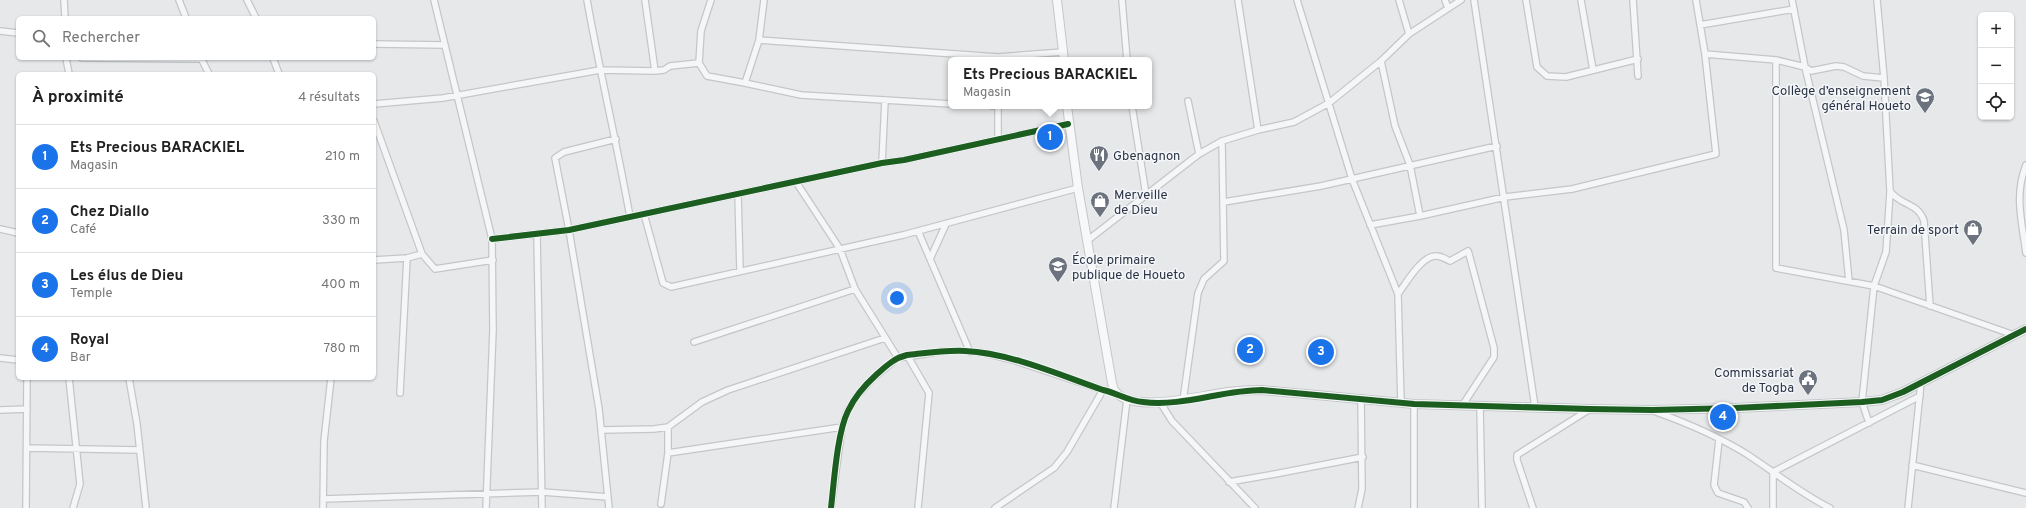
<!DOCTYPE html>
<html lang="fr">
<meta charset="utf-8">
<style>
:root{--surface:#fff;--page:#f2f2f2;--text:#222;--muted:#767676;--line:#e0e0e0;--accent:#1a73e8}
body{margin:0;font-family:Overpass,sans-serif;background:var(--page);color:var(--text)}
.controls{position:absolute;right:12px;top:12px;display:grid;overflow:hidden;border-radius:6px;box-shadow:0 1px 3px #0004}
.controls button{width:36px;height:36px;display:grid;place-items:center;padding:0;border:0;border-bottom:1px solid var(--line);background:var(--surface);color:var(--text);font:20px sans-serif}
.you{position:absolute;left:897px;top:298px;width:14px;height:14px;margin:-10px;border:3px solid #fff;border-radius:50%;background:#1a73e8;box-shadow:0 0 0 6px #1a73e833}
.badge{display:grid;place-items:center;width:26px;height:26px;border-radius:50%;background:var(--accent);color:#fff;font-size:13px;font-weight:700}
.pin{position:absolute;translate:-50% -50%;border:2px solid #fff;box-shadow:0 1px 4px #0006}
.popup{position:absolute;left:948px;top:57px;width:204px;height:52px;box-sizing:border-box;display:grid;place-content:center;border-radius:6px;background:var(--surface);filter:drop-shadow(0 1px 3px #0005);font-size:13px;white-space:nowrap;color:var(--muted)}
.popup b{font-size:15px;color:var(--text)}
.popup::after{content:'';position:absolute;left:50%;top:100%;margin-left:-8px;border:8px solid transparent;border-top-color:var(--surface)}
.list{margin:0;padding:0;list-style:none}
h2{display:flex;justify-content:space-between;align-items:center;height:52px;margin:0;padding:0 16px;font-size:17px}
h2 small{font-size:13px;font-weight:400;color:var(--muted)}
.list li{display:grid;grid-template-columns:26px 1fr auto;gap:12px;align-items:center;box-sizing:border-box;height:64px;padding:0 16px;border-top:1px solid var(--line)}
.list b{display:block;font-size:15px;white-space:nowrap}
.list p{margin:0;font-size:13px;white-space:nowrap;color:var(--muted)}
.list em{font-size:13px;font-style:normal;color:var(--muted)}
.icon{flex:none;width:22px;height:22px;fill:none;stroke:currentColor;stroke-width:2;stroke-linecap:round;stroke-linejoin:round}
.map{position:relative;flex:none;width:2026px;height:508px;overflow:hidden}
.search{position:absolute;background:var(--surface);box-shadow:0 1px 3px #0004;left:16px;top:16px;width:360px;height:44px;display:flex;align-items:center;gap:10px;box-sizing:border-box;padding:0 14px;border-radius:6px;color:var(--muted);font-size:15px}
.panel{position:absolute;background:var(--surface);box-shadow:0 1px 3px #0004;left:16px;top:72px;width:360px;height:308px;border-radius:6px}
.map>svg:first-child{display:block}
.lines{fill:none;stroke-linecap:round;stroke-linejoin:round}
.street-casing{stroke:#c4c6c8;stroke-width:8}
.secondary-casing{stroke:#c4c6c8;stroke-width:10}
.street{stroke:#f5f6f7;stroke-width:5.5}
.secondary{stroke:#f8f8f8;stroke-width:8}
.cycleway-casing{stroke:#f4f6f9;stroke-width:8}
.cycleway{stroke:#1b5e20;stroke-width:6}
.labels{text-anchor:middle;stroke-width:3;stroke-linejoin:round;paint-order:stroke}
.poi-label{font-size:13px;fill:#2b3445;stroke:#f4f6f9;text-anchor:end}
</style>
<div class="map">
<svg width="2026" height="508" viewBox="0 0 2026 508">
<rect width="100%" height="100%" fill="#e6e8ea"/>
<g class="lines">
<g class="street-casing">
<path id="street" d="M 64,0 L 65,18
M 179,0 L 186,18
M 247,0 L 256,18
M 434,0 L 492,239 L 493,330 L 486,508
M 587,0 C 600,73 617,144 630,217
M 645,0 L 655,71
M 764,0 L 759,40 L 745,83 L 801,95 L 951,104
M 1122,0 L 1127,60
M 1238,0 L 1258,130
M 1297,0 L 1352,179 L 1398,294 L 1401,403
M 1399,0 L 1409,34
M 1445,0 L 1448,8
M 1474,0 L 1535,407
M 1526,0 L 1537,67 L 1547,76 L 1566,77 L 1638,59
M 1581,0 L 1593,70
M 1633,0 L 1638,76
M 1696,0 L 1705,54 L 1776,60 L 1776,268 L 1874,286 L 2014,335
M 1792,0 L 1805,67 L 1811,71 L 1836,66 L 1844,67 L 1863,76 L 1884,78
M 1877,0 L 1884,78 L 1890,191 C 1900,206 1918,202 1924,221 L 1930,306
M 1700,25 L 1794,9
M 0,31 L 18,33
M 759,40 L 998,57 L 1063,52
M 374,44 L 445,45
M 66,58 L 69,74
M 82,58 L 202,59
M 201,58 L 209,74
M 273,58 L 279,74
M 1776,60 L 1805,67 L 1844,230 L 1849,281
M 1381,61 L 1395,126 L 1410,165 L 1420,216
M 699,63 L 707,76 L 745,83
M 1188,101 L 1199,154
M 374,104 L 443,98 L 600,70 L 655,71 L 664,70 L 670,66 L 699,63 L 701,31 L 711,0
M 992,106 L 998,106
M 1132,106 L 1146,195
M 374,121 L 422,254
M 998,139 L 998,106
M 882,163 L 885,100
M 2026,165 C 2014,195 2022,222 2026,253
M 796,182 L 840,249 L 855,289 L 898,358
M 738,194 L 740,270
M 1224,202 L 1321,186 L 1497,146
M 644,214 L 663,283 L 671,287 L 903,235 L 1078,188
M 1370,225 L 1420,216 L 1505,197 L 1572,189 L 1716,154 L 1705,54
M 0,229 L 18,233
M 918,231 L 970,352
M 537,235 L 542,508
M 492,239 L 569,230 L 882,163 L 904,160 L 1068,124
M 1088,240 L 1199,154 L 1222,141 L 1258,130 L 1294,122 L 1329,103 L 1381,61 L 1409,34 L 1461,0
M 930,259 L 946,224
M 374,260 L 407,258 L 422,254 L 435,269 L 493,260
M 1398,294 C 1406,283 1421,257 1435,256 C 1441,255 1445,259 1450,261 L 1468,251 L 1469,254 L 1494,348 L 1494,357 L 1462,406
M 694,342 L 855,289
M 907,355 L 929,393 L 918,508
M 0,358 L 18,360
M 69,378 L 80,484 L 73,508
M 129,378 L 137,424 L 146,508
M 400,393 L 407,258
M 1183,401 L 1198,293 L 1204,279 L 1224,261 L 1222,141
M 1160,402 L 1172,421 L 1255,508
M 1414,404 L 1414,508
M 1480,407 L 1482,508
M 0,410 L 27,409
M 1656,412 C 1687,423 1717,436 1745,453 C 1773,471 1800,493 1830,508
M 1869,423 L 1862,402 L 1874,286 L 1886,252 L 1890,192
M 602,430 L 654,429 L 668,427 L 702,402 L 728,390 L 885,338
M 1719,440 L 1714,485 L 1718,493 L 1744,502 L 1748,508
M 27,448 L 139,450
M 668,453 L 842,427
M 1912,465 L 2026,493
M 1229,482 L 1275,474 L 1363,457
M 323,499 L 543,492 L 608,497
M 661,504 L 668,453 L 668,427
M 26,508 L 27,378
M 323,508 L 324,441 L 331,378
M 609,508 L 599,409 L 569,230 L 555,158 L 564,152 L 616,139
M 831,508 L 842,427 L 847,412 L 856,397 L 872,379 L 898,358 L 945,351 L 965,351 L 985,353 L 1013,360 L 1103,390 L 1115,392
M 995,508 L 1054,468 L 1067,452 L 1103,390
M 1114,508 L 1127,399
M 1358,508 L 1362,489 L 1361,398
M 1533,508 L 1517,460 L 1517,455 L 1590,409
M 1773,508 L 1773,472 L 1920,396
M 1908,508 L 1921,383"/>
</g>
<g class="secondary-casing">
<path id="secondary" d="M 1057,0 L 1064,60
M 1067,106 L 1078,188 L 1112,383 C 1113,386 1113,389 1115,391 C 1130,413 1195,397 1216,394 C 1231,391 1246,390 1262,390 L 1414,404 L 1590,409 L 1652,410 L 1735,408 L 1862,402 L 1882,400 L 1903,392 L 2026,329"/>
</g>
<use href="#street" class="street"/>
<use href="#secondary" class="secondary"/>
<g class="cycleway-casing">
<path id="cycleway" d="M 492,239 L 569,230 L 882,163 L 904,160 L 1068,124
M 831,508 C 834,482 837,433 848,411 C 854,398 865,385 876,375 C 885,367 894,358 907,355 C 926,353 946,350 965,351 C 1010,353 1060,375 1103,390 C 1117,393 1128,401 1143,402 C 1183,407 1222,390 1262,390 L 1414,404 L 1590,409 L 1652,410 L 1735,408 L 1862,402 L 1882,400 L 1903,392 L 2026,329"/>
</g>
<use href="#cycleway" class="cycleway"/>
</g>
<defs>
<g id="university-pin" transform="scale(1)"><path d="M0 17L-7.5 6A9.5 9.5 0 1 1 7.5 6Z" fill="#6c737f" stroke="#f4f6f9"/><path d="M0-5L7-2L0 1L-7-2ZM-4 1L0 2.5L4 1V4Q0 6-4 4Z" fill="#fff"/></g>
<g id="restaurant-pin" transform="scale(1)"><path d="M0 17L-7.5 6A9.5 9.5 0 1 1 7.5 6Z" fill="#6c737f" stroke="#f4f6f9"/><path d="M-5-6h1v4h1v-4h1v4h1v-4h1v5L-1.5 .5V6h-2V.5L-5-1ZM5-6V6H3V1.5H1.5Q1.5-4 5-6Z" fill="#fff"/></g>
<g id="shop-pin" transform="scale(1)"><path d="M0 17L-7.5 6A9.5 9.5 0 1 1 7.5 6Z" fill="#6c737f" stroke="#f4f6f9"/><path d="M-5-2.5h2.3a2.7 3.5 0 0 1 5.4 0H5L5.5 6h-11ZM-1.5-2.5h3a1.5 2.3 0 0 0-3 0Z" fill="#fff"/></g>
<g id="school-pin" transform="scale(1)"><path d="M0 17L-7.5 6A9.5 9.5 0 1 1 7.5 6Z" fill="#6c737f" stroke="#f4f6f9"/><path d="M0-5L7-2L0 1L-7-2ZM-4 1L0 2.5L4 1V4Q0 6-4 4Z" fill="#fff"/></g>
<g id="civic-pin" transform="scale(1)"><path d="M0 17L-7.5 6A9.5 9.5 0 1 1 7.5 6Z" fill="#6c737f" stroke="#f4f6f9"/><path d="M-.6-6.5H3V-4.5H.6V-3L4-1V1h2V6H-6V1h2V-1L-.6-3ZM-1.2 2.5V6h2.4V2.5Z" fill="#fff"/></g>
</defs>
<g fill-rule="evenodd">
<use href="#university-pin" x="1925" y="97"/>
<use href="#restaurant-pin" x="1099" y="155"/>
<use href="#shop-pin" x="1100" y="201"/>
<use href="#shop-pin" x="1973" y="229"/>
<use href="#school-pin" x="1058" y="266"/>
<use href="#civic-pin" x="1808" y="379"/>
</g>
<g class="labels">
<g class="poi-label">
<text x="1911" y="95">Collège d’enseignement<tspan x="1911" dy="15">général Houeto</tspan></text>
<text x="1113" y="160" text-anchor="start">Gbenagnon</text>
<text x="1114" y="199" text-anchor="start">Merveille<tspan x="1114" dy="15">de Dieu</tspan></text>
<text x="1959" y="234">Terrain de sport</text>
<text x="1072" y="264" text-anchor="start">École primaire<tspan x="1072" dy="15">publique de Houeto</tspan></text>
<text x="1794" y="377">Commissariat<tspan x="1794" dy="15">de Togba</tspan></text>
</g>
</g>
</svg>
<div class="controls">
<button>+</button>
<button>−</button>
<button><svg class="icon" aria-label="locate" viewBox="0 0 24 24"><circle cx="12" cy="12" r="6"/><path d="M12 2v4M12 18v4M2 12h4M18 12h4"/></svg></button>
</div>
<div class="you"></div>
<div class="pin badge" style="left:1050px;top:137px">1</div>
<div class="popup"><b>Ets Precious BARACKIEL</b>Magasin</div>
<div class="pin badge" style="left:1250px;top:350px">2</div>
<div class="pin badge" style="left:1321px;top:352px">3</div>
<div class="pin badge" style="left:1723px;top:417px">4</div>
<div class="search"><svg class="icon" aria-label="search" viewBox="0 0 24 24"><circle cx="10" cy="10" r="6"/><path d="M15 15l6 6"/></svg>Rechercher</div>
<section class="panel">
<h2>À proximité<small>4 résultats</small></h2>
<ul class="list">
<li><span class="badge">1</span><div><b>Ets Precious BARACKIEL</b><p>Magasin</p></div><em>210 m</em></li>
<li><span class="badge">2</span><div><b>Chez Diallo</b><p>Café</p></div><em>330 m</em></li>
<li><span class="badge">3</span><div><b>Les élus de Dieu</b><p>Temple</p></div><em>400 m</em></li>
<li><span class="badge">4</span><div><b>Royal</b><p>Bar</p></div><em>780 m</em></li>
</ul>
</section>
</div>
